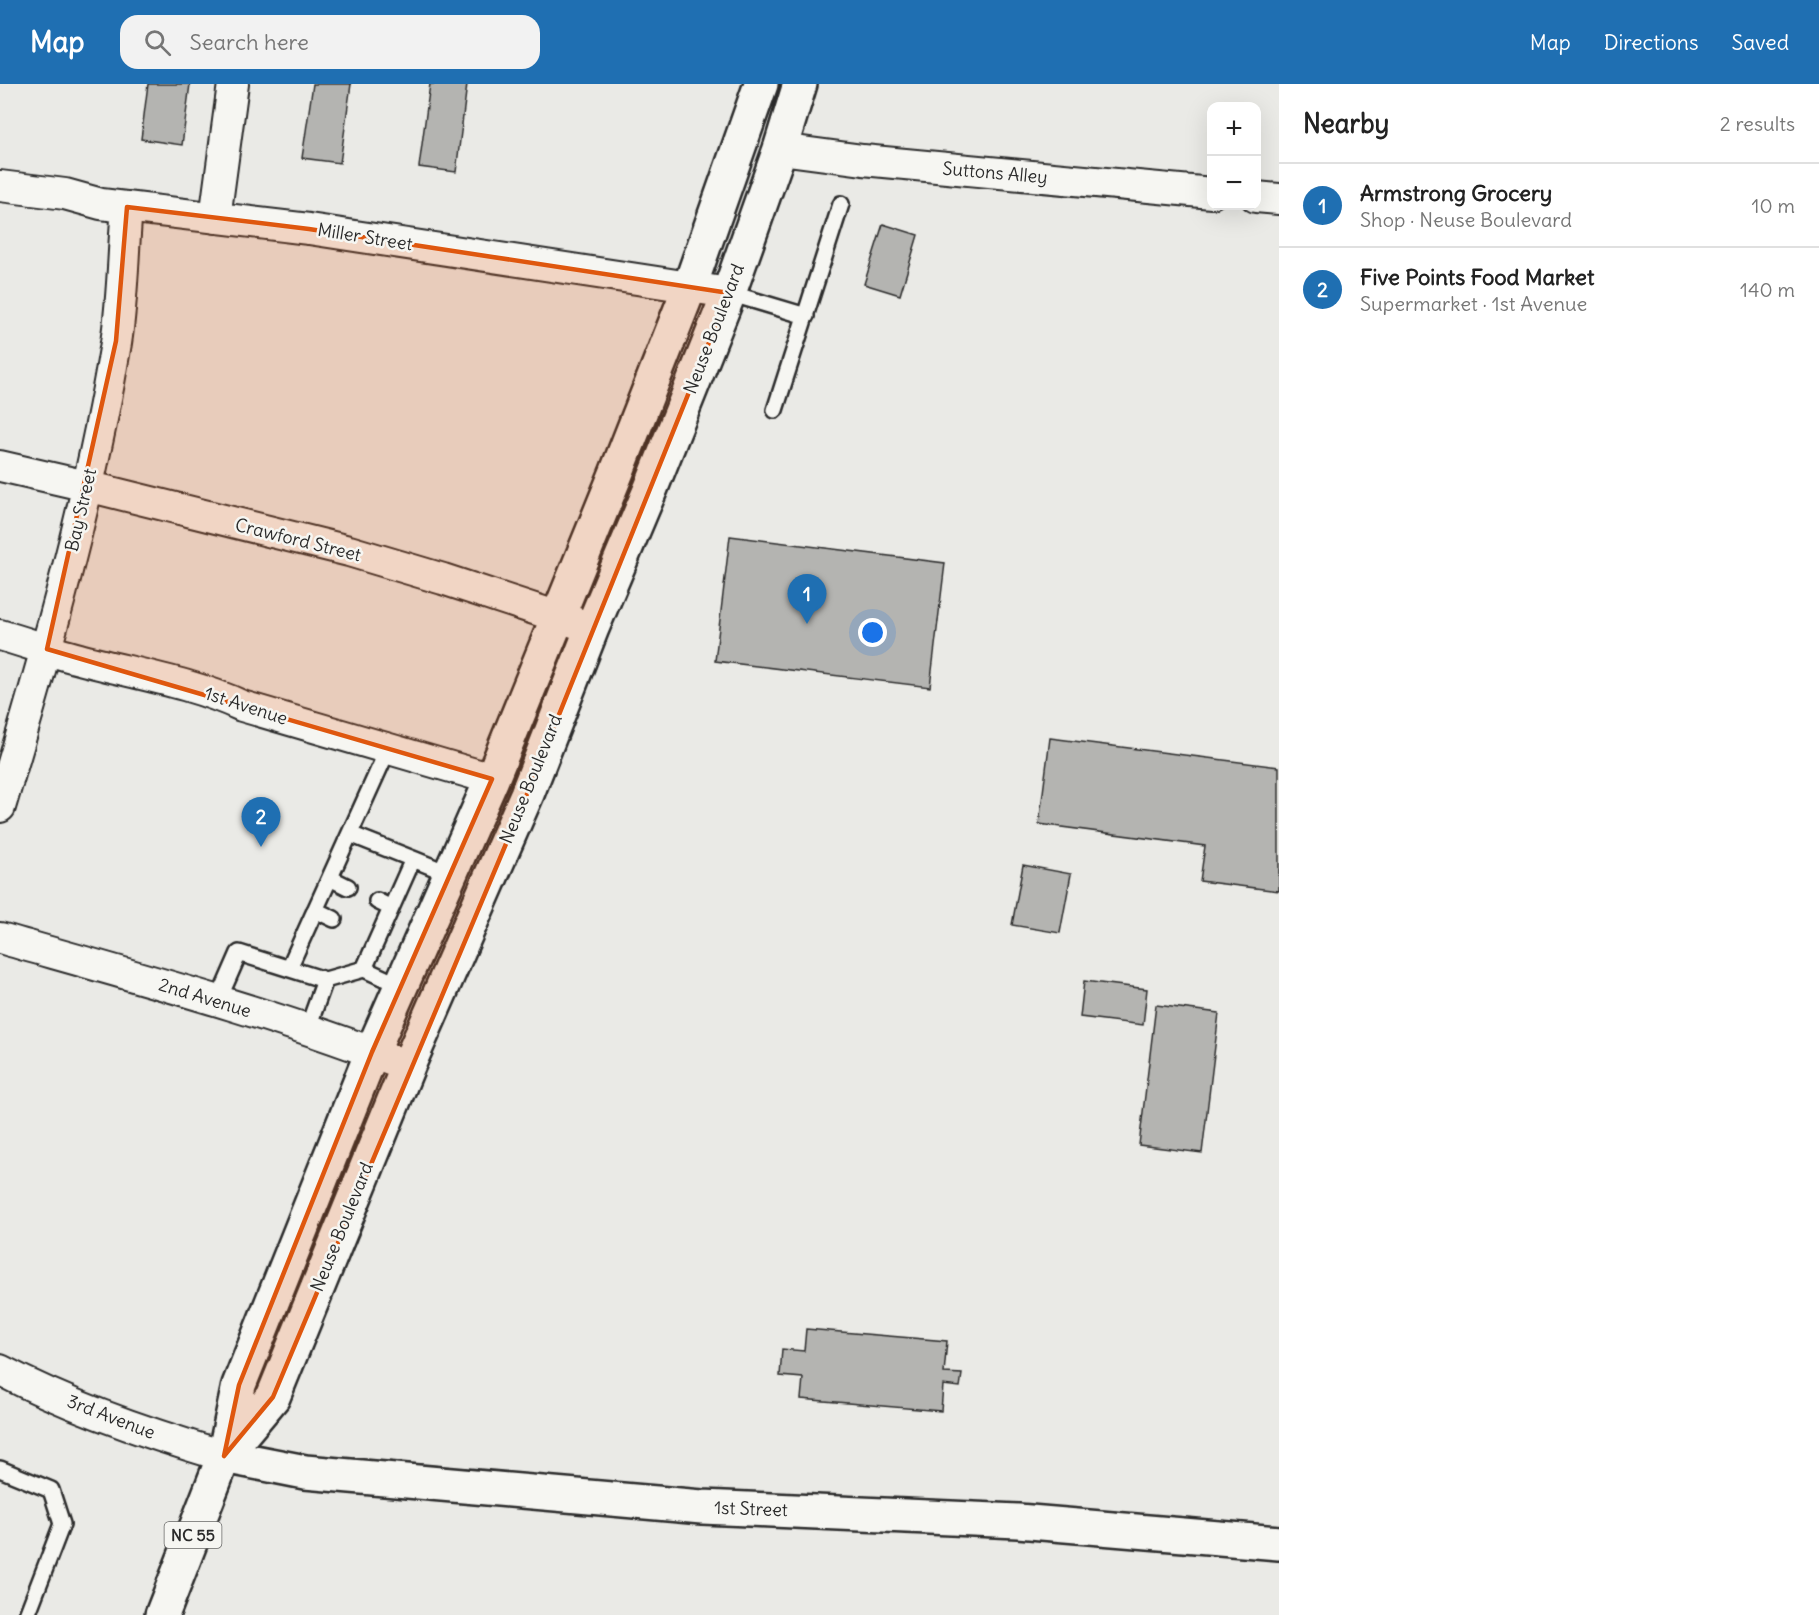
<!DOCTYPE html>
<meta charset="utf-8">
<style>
:root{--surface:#fff;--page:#f2f2f2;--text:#222;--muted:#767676;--line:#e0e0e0;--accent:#1f6fb2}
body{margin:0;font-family:Delius,sans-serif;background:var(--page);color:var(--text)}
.controls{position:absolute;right:18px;top:18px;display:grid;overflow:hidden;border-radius:12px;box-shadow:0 6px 24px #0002}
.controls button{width:54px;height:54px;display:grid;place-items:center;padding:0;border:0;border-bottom:2px solid var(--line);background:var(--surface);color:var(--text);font:30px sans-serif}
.you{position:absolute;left:873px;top:549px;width:21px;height:21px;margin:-15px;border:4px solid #fff;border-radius:50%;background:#1a73e8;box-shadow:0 0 0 9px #1a73e833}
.badge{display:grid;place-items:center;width:39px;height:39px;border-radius:50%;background:var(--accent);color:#fff;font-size:20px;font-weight:700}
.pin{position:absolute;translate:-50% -50px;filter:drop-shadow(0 2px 3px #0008)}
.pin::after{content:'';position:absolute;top:32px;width:21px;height:18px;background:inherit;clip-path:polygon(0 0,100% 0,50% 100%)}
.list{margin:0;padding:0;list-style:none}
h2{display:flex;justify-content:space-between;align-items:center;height:78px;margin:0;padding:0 24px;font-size:26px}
h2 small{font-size:20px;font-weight:400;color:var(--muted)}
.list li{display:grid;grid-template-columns:39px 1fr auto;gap:18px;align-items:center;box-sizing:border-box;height:84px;padding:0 24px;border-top:2px solid var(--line)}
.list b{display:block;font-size:22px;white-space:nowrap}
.list p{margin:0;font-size:20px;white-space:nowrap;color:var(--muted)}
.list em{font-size:20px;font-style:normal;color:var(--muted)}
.icon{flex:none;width:33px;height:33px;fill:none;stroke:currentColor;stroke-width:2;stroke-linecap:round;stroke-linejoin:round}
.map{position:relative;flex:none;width:1279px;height:1531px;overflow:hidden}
header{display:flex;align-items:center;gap:36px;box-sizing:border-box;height:84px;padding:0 30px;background:var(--accent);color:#fff}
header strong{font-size:28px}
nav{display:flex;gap:33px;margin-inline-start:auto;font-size:21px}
.search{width:420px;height:54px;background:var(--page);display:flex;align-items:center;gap:15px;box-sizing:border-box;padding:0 21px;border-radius:18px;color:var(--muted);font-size:22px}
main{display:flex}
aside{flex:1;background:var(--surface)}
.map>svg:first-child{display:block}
.building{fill:#b4b4b1;stroke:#2b2b2b;stroke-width:1.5}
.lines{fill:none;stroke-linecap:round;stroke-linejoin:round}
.service-casing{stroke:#2b2b2b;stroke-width:20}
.minor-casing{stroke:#2b2b2b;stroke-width:34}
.secondary-casing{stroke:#2b2b2b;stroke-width:38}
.primary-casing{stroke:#2b2b2b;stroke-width:38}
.service{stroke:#f6f6f2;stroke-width:15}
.minor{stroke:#f6f6f2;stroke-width:30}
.secondary{stroke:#f6f6f2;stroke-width:33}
.primary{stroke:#f6f6f2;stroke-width:33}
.marked{fill:#df570e;fill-opacity:0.2;stroke:#df570e;stroke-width:4.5;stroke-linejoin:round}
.labels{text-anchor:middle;stroke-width:5;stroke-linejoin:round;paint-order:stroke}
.shield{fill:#f6f6f2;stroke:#686867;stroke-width:1.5}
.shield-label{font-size:16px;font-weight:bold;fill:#2b2b2b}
.street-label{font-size:18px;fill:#2b2b2b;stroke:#f6f6f2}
</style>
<header>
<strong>Map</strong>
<div class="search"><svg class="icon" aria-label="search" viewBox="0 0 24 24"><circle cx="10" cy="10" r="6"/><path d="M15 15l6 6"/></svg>Search here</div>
<nav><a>Map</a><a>Directions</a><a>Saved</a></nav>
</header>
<main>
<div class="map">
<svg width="1279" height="1531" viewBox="0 0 1279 1531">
<rect width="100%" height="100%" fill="#eaeae6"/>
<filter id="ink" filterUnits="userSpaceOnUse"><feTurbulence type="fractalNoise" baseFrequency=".0167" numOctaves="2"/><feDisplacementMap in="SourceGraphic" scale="12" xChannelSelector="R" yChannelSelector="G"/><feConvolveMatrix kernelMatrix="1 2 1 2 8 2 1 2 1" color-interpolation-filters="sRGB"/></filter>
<g filter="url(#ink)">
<path class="building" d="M 148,0 L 190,0 L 182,61 L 141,55 Z
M 313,0 L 351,0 L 340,79 L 302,74 Z
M 430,0 L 467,0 L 456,88 L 419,83 Z
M 883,140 L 918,151 L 900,211 L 864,200 Z
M 730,452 L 945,479 L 930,603 L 715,577 Z
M 1050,654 L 1279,683 L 1279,807 L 1200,797 L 1205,762 L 1039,740 Z
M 1023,781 L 1071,790 L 1060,849 L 1012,841 Z
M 1084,897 L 1147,905 L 1143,941 L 1080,933 Z
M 1156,921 L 1219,929 L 1202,1069 L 1139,1061 Z
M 806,1245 L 947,1257 L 944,1289 L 962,1290 L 960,1303 L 943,1301 L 941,1327 L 801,1315 L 803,1294 L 780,1292 L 782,1265 L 804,1267 Z"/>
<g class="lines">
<g class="service-casing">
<path id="service" d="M 729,209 L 806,232
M 775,326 L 841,120
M 350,750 L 413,775
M 330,794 L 348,803
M 377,817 L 391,824
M 315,826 L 334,835
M 289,884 L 388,665
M 364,885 L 401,902
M 325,896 L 364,885 L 413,775 L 450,790
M 218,917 L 239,869 L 325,896 L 307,946
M 0,1385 L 51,1406 L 62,1440 L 27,1531"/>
</g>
<g class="minor-casing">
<path id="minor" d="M 780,65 L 863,76 L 1212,109
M 0,102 L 65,110 L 101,120 L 309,145 L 729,209
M 1256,113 L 1279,115
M 215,134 L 233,0
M 0,382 L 87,402 L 349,467 L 443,495 L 592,544
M 0,551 C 28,559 55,569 83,576 C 136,590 193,599 242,622 L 492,695
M 0,723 C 46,570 90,416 116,259 C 123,214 123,168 127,123
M 0,854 C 137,893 276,930 408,982
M 0,1286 C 70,1323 149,1350 224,1372"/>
</g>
<g class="secondary-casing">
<path id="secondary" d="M 224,1372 L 305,1388 L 702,1423 L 1018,1437 L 1279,1459"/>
</g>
<g class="primary-casing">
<path id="primary" d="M 227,1368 L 273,1313 L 408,982 L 527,710 L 592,544 L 651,404 L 729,209 L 780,65 L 800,0
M 162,1531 L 224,1372 L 239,1301 L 372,968 L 492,695 L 616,390 L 690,202 L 761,0"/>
</g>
<use href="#service" class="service"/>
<use href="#minor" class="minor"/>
<use href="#secondary" class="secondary"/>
<use href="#primary" class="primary"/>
</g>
</g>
<path class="marked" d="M 127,123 L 309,145 L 729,209 L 527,710 L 273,1313 L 224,1372 L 239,1301 L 372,968 L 492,695 L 47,565 L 116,257 Z"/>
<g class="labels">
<rect class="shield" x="164.5" y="1438" width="57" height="26" rx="4.5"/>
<g class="shield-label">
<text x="193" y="1457">NC 55</text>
</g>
<g class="street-label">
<text transform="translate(995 89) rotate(5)" y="6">Suttons Alley</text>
<text transform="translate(365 153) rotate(9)" y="6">Miller Street</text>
<text transform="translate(714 245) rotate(-69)" y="6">Neuse Boulevard</text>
<text transform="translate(81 426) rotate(-77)" y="6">Bay Street</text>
<text transform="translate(298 456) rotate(14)" y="6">Crawford Street</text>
<text transform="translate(246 622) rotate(18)" y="6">1st Avenue</text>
<text transform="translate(531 695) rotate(-68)" y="6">Neuse Boulevard</text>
<text transform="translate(205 914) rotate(17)" y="6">2nd Avenue</text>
<text transform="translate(342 1143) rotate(-68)" y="6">Neuse Boulevard</text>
<text transform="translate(111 1333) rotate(21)" y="6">3rd Avenue</text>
<text transform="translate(751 1425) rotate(2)" y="6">1st Street</text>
</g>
</g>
</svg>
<div class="controls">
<button>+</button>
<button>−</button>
</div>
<div class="you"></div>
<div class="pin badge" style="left:807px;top:540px">1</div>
<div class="pin badge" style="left:261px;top:763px">2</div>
</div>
<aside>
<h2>Nearby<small>2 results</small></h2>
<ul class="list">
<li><span class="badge">1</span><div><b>Armstrong Grocery</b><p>Shop · Neuse Boulevard</p></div><em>10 m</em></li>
<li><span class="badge">2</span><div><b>Five Points Food Market</b><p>Supermarket · 1st Avenue</p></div><em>140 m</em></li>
</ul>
</aside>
</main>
